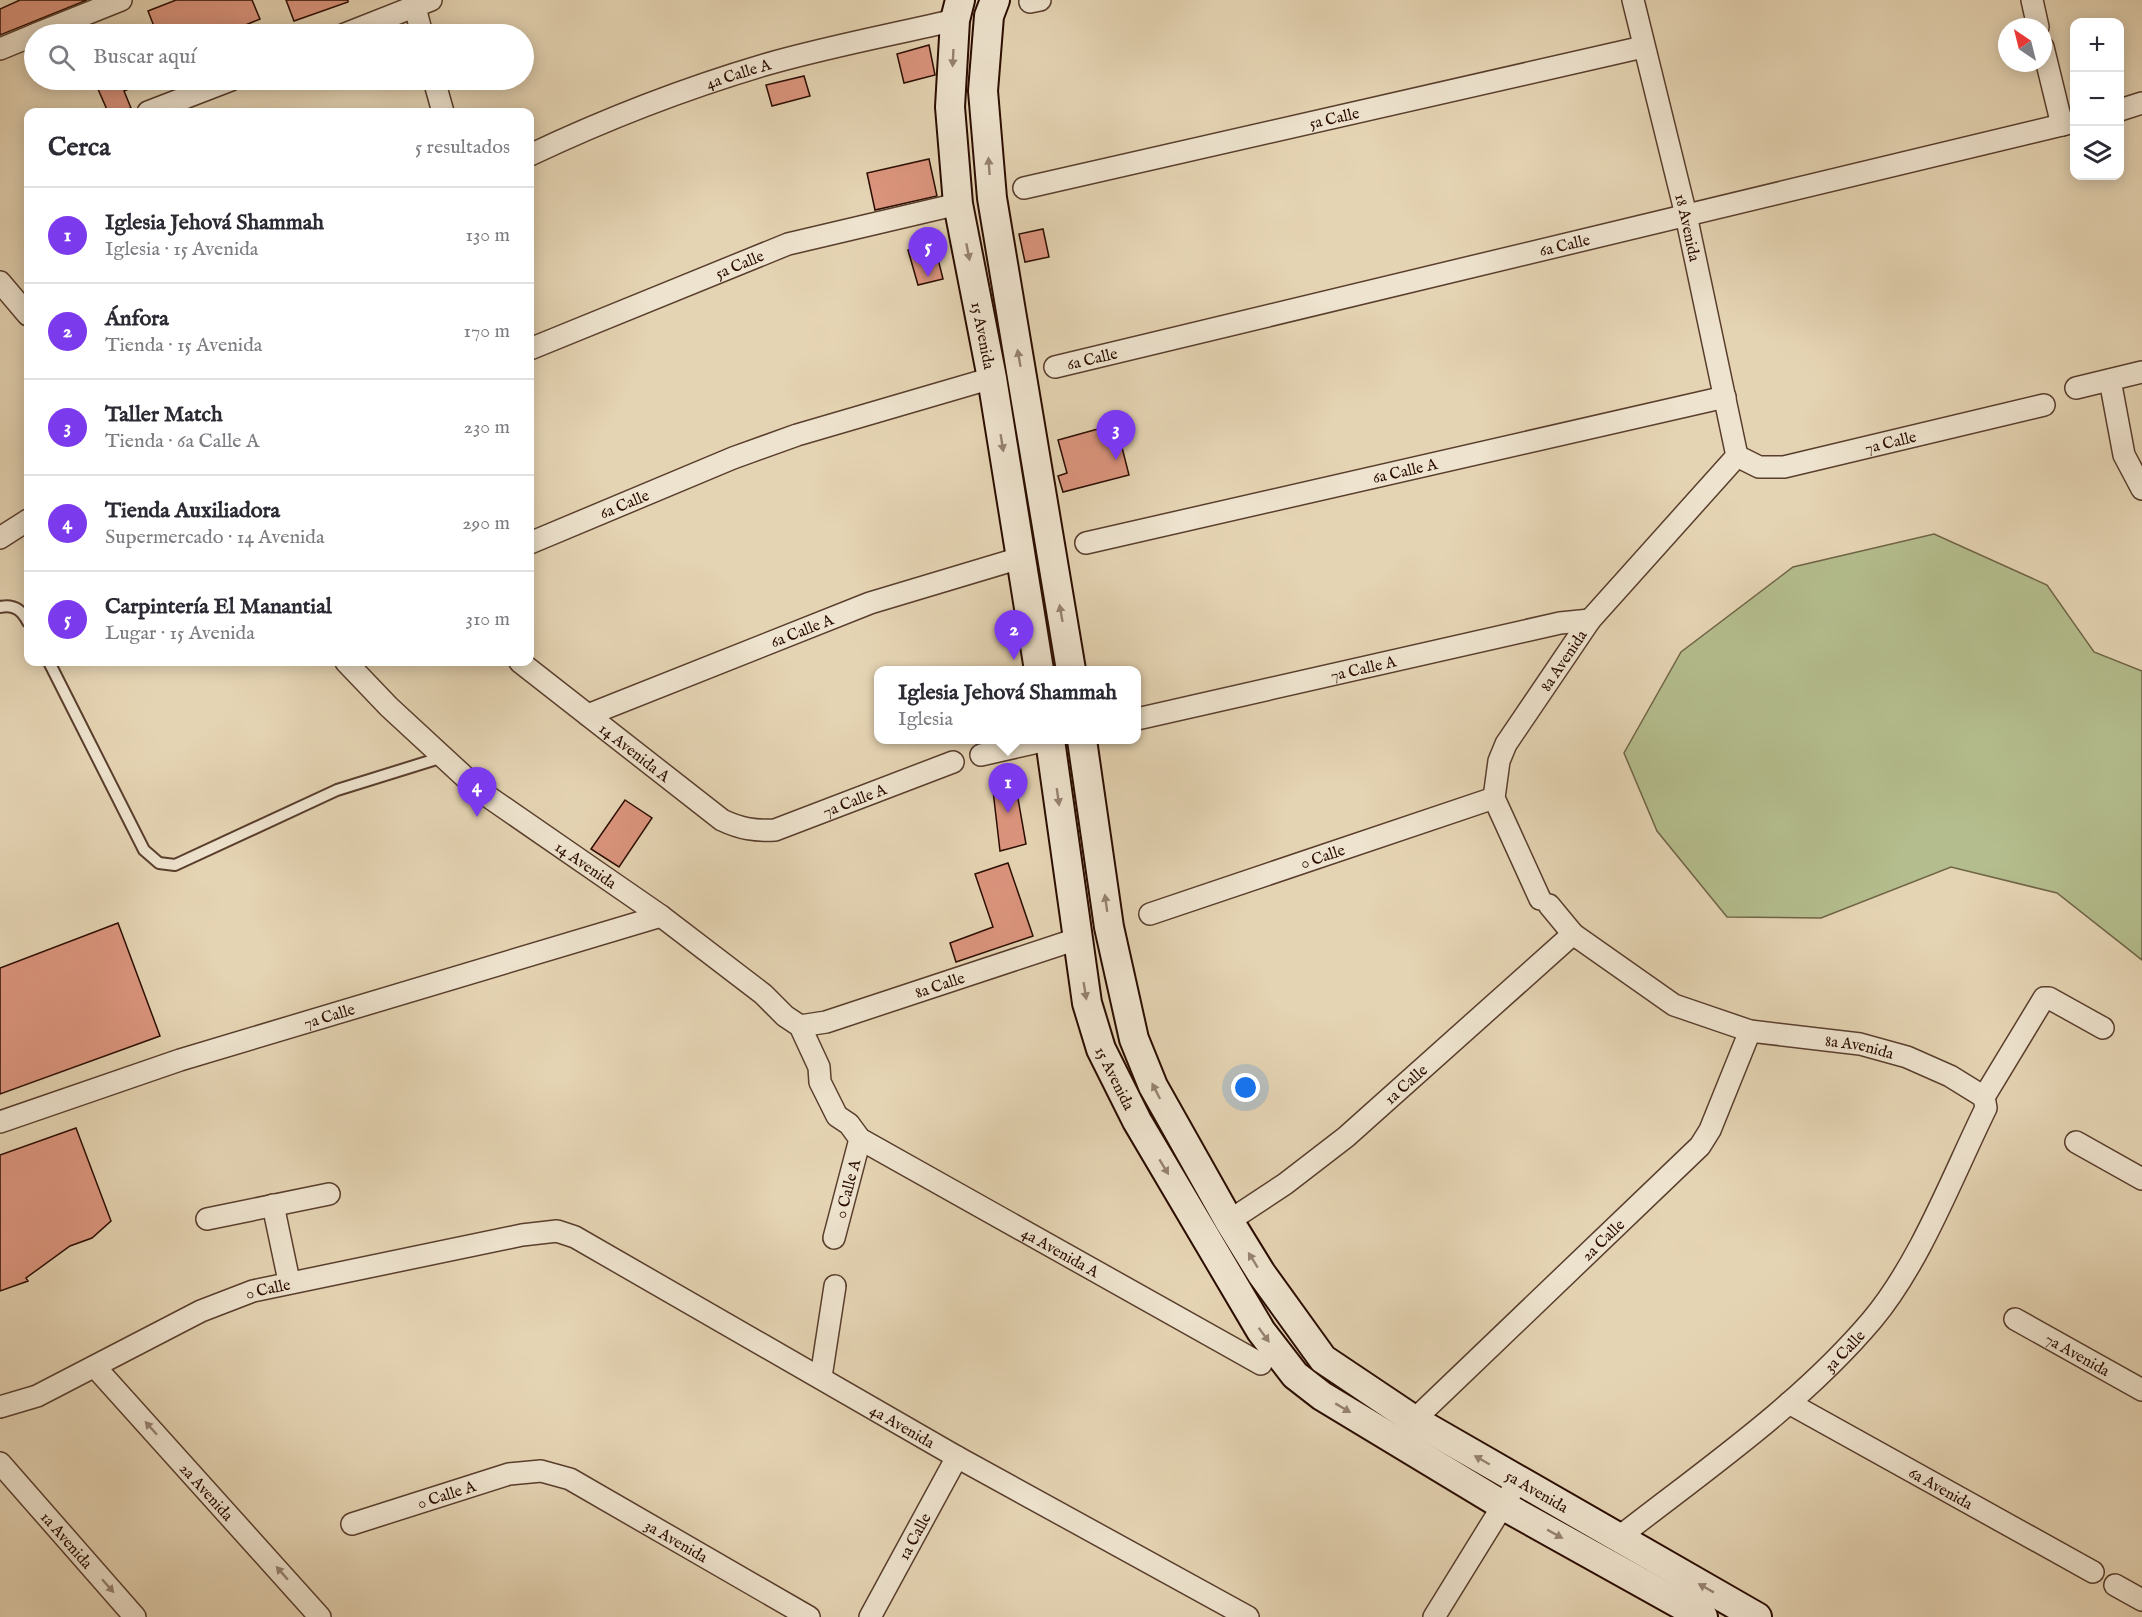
<!DOCTYPE html>
<html lang="es">
<meta charset="utf-8">
<style>
:root{--surface:#fff;--page:#f2f2f3;--text:#2b2b33;--muted:#7c7c81;--line:#e1e1e2;--accent:#7c3aed}
body{margin:0;font-family:"IM FELL English",serif;background:var(--page);color:var(--text)}
.controls{position:absolute;right:18px;top:18px;display:grid;overflow:hidden;border-radius:12px;box-shadow:0 3px 15px #0003}
.controls button{width:54px;height:54px;display:grid;place-items:center;padding:0;border:0;border-bottom:2px solid var(--line);background:var(--surface);color:var(--text);font:30px sans-serif}
.compass{position:absolute;left:1998px;top:18px;width:54px;height:54px;border-radius:50%;background:var(--surface);box-shadow:0 3px 15px #0003;rotate:325deg}
.you{position:absolute;left:1246px;top:1088px;width:21px;height:21px;margin:-15px;border:4px solid #fff;border-radius:50%;background:#1a73e8;box-shadow:0 0 0 9px #1a73e833}
.badge{display:grid;place-items:center;width:39px;height:39px;border-radius:50%;background:var(--accent);color:#fff;font-size:20px;font-weight:700}
.pin{position:absolute;translate:-50% -50px;filter:drop-shadow(0 2px 3px #0008)}
.pin::after{content:'';position:absolute;top:32px;width:21px;height:18px;background:inherit;clip-path:polygon(0 0,100% 0,50% 100%)}
.popup{position:absolute;left:874px;top:666px;width:267px;height:78px;box-sizing:border-box;display:grid;place-content:center;border-radius:12px;background:var(--surface);filter:drop-shadow(0 2px 4px #0005);font-size:20px;white-space:nowrap;color:var(--muted)}
.popup b{font-size:22px;color:var(--text)}
.popup::after{content:'';position:absolute;left:50%;top:100%;margin-left:-12px;border:12px solid transparent;border-top-color:var(--surface)}
.list{margin:0;padding:0;list-style:none}
h2{display:flex;justify-content:space-between;align-items:center;height:78px;margin:0;padding:0 24px;font-size:26px}
h2 small{font-size:20px;font-weight:400;color:var(--muted)}
.list li{display:grid;grid-template-columns:39px 1fr auto;gap:18px;align-items:center;box-sizing:border-box;height:96px;padding:0 24px;border-top:2px solid var(--line)}
.list b{display:block;font-size:22px;white-space:nowrap}
.list p{margin:0;font-size:20px;white-space:nowrap;color:var(--muted)}
.list em{font-size:20px;font-style:normal;color:var(--muted)}
.icon{flex:none;width:33px;height:33px;fill:none;stroke:currentColor;stroke-width:2;stroke-linecap:round;stroke-linejoin:round}
.map{position:relative;flex:none;width:2142px;height:1617px;overflow:hidden}
.search{position:absolute;background:var(--surface);box-shadow:0 3px 15px #0003;left:24px;top:24px;width:510px;height:66px;display:flex;align-items:center;gap:15px;box-sizing:border-box;padding:0 21px;border-radius:33px;color:var(--muted);font-size:22px}
.panel{position:absolute;background:var(--surface);box-shadow:0 3px 15px #0003;left:24px;top:108px;width:510px;height:558px;border-radius:12px}
.map>svg:first-child{display:block}
.green{fill:#b4bd8d;stroke:#6f6446;stroke-width:1.5}
.building{fill:#dc957e;stroke:#2a0c00;stroke-width:1.5}
.lines{fill:none;stroke-linecap:round;stroke-linejoin:round}
.lane-casing{stroke:#593e2d;stroke-width:14}
.street-casing{stroke:#593e2d;stroke-width:24}
.secondary-casing{stroke:#2a0c00;stroke-width:32}
.lane{stroke:#eee3ce;stroke-width:10}
.street{stroke:#eee3ce;stroke-width:21}
.secondary{stroke:#eee3ce;stroke-width:28}
.oneway{fill:#968271}
.labels{text-anchor:middle;stroke-width:4.5;stroke-linejoin:round;paint-order:stroke}
.street-label{font-size:16px;fill:#2a0c00;stroke:#eee3ce}
</style>
<div class="map">
<svg width="2142" height="1617" viewBox="0 0 2142 1617">
<rect width="100%" height="100%" fill="#e5d4b3"/>
<filter id="stains"><feTurbulence type="fractalNoise" baseFrequency=".00333" numOctaves="4"/><feColorMatrix values="0 0 0 0 .2 0 0 0 0 .09 0 0 0 0 .02 0 0 0 .5 -.17"/></filter>
<radialGradient id="worn" r=".72"><stop offset=".6" stop-color="#630" stop-opacity="0"/><stop offset="1" stop-color="#630" stop-opacity=".3"/></radialGradient>
<path class="green" d="M 1934,534 L 2047,585 L 2094,652 L 2142,671 L 2142,960 L 2057,893 L 1951,867 L 1821,918 L 1727,917 L 1657,831 L 1624,753 L 1681,652 L 1793,567 Z"/>
<path class="building" d="M 20,0 L 87,0 L 0,35 L 0,9 Z
M 176,0 L 252,0 L 260,19 L 224,34 L 157,34 L 148,11 Z
M 286,0 L 348,0 L 348,2 L 294,21 Z
M 929,45 L 935,75 L 904,83 L 897,54 Z
M 804,76 L 810,96 L 772,106 L 766,85 Z
M 94,80 L 150,80 L 124,91 L 131,108 L 121,112 L 108,112 Z
M 929,159 L 937,196 L 875,210 L 867,173 Z
M 1043,229 L 1049,257 L 1025,262 L 1019,234 Z
M 934,243 L 943,279 L 918,285 L 908,250 Z
M 1116,424 L 1129,475 L 1063,492 L 1058,476 L 1067,473 L 1058,440 Z
M 1014,776 L 1026,844 L 1000,851 L 992,782 Z
M 625,800 L 652,818 L 619,867 L 591,849 Z
M 1008,863 L 1033,936 L 956,962 L 950,943 L 993,927 L 975,874 Z
M 118,923 L 160,1036 L 0,1094 L 0,968 Z
M 76,1128 L 111,1221 L 92,1238 L 70,1246 L 26,1278 L 28,1281 L 0,1291 L 0,1155 Z"/>
<g class="lines">
<g class="lane-casing">
<path id="lane" d="M 0,607 C 14,604 22,610 28,622
M 49,662 L 144,850 L 159,863 L 175,865 L 337,790 L 443,757"/>
</g>
<g class="street-casing">
<g id="street">
<path d="M 413,0 L 422,34"/>
<path id="s1" d="M 1633,0 L 1686,215 L 1737,456"/>
<path d="M 2032,0 L 2038,27"/>
<path d="M 1030,2 L 1040,0"/>
<path d="M 36,34 L 121,0"/>
<path d="M 345,34 L 431,0"/>
<path d="M 2043,47 L 2062,125"/>
<path d="M 0,49 L 34,35"/>
<path d="M 434,80 L 443,112"/>
<path d="M 2120,110 L 2142,103"/>
<path d="M 148,112 L 231,80"/>
<path id="s2" d="M 530,155 C 606,119 683,89 764,65 C 826,47 891,35 955,20"/>
<path id="s3" d="M 1024,188 L 1643,47"/>
<path d="M 0,282 L 28,315"/>
<path id="s4" d="M 530,349 L 788,244 L 958,204"/>
<path id="s5" d="M 1055,367 L 2074,122"/>
<path d="M 2110,380 L 2124,455 L 2142,489"/>
<path d="M 2076,388 L 2142,372"/>
<path id="s6" d="M 1737,456 L 1759,467 L 1784,467 L 2044,405"/>
<path d="M 0,538 L 28,520"/>
<path id="s7" d="M 530,543 L 733,458 L 797,435 L 992,378"/>
<path id="s8" d="M 1086,543 L 1725,397"/>
<path id="s9" d="M 346,662 L 389,707 L 480,791 L 661,916 L 763,994 L 785,1016 L 800,1026 L 819,1067 L 820,1082 L 837,1116 L 849,1124 L 860,1139 L 1261,1364"/>
<path id="s10" d="M 520,662 L 722,820 C 741,829 755,831 775,830 L 953,762"/>
<path id="s11" d="M 588,715 L 870,603 L 1020,558"/>
<path id="s12" d="M 1137,719 L 1560,623 L 1590,620"/>
<path d="M 981,755 L 1047,740"/>
<path id="s13" d="M 1540,899 L 1494,798 L 1499,761 L 1506,744 L 1590,620 L 1737,456"/>
<path id="s14" d="M 1549,905 L 1573,934 L 1674,1005 L 1750,1031 L 1860,1044 L 1907,1057 L 1950,1076 L 1984,1097"/>
<path id="s15" d="M 1150,914 L 1494,798"/>
<path id="s16" d="M 800,1026 L 826,1022 L 1077,939"/>
<path d="M 1984,1097 L 2044,998 L 2049,998 L 2103,1028"/>
<path id="s17" d="M 0,1122 L 180,1060 L 661,916"/>
<path d="M 2076,1142 L 2142,1179"/>
<path d="M 273,1205 L 289,1281"/>
<path d="M 207,1219 L 329,1194"/>
<path id="s18" d="M 1229,1221 L 1285,1184 L 1346,1137 L 1573,934"/>
<path id="s19" d="M 834,1238 L 860,1139"/>
<path id="s20" d="M 2015,1319 L 2142,1390"/>
<path id="s21" d="M 96,1368 L 320,1617"/>
<path d="M 821,1377 L 835,1286"/>
<path id="s22" d="M 1789,1403 L 2093,1572"/>
<path id="s23" d="M 0,1407 L 37,1396 L 201,1311 L 253,1291 L 522,1235 L 557,1231 L 575,1237 L 957,1457 L 1248,1617"/>
<path id="s24" d="M 1414,1420 L 1700,1146 L 1710,1130 L 1750,1031"/>
<path id="s25" d="M 0,1463 L 135,1617"/>
<path id="s26" d="M 352,1524 L 509,1474 L 541,1471 L 570,1479 L 809,1617"/>
<path id="s27" d="M 1618,1538 C 1705,1470 1800,1405 1872,1320 C 1920,1263 1953,1175 1986,1108 L 1984,1097"/>
<path d="M 2115,1585 L 2142,1600"/>
<path id="s28" d="M 870,1617 L 957,1457"/>
<path d="M 1434,1617 L 1518,1481"/>
</g>
</g>
<g class="secondary-casing">
<g id="secondary">
<path id="s29" d="M 960,0 L 955,20 L 950,107 L 958,204 L 992,378 L 1039,670"/>
<path d="M 995,0 L 989,16 L 983,91 L 992,198 L 1071,670"/>
<path id="s30" d="M 1050,740 L 1087,1003 L 1101,1049 L 1137,1121 L 1261,1331 L 1295,1375 L 1322,1396 L 1504,1506 L 1703,1617"/>
<path id="s31" d="M 1082,740 L 1109,927 L 1134,1039 L 1153,1086 L 1229,1221 L 1261,1273 L 1323,1359 L 1414,1420 L 1757,1617"/>
</g>
</g>
<use href="#lane" class="lane"/>
<use href="#street" class="street"/>
<use href="#secondary" class="secondary"/>
</g>
<defs><path id="oneway-solid" d="M-6-.8H1V-3.2L6.5 0L1 3.2V.8H-6Z" transform="scale(1.5)"/></defs>
<g class="oneway">
<use href="#oneway-solid" transform="translate(953 58) rotate(93)"/>
<use href="#oneway-solid" transform="translate(989 166) rotate(-94)"/>
<use href="#oneway-solid" transform="translate(968 252) rotate(79)"/>
<use href="#oneway-solid" transform="translate(1019 358) rotate(-100)"/>
<use href="#oneway-solid" transform="translate(1002 443) rotate(81)"/>
<use href="#oneway-solid" transform="translate(1061 613) rotate(-100)"/>
<use href="#oneway-solid" transform="translate(1058 797) rotate(82)"/>
<use href="#oneway-solid" transform="translate(1106 903) rotate(-98)"/>
<use href="#oneway-solid" transform="translate(1085 991) rotate(81)"/>
<use href="#oneway-solid" transform="translate(1156 1091) rotate(-117)"/>
<use href="#oneway-solid" transform="translate(1164 1167) rotate(59)"/>
<use href="#oneway-solid" transform="translate(1253 1260) rotate(-122)"/>
<use href="#oneway-solid" transform="translate(1264 1335) rotate(54)"/>
<use href="#oneway-solid" transform="translate(1343 1408) rotate(31)"/>
<use href="#oneway-solid" transform="translate(151 1428) rotate(-132)"/>
<use href="#oneway-solid" transform="translate(1482 1460) rotate(-150)"/>
<use href="#oneway-solid" transform="translate(1555 1534) rotate(29)"/>
<use href="#oneway-solid" transform="translate(282 1573) rotate(-131)"/>
<use href="#oneway-solid" transform="translate(108 1586) rotate(49)"/>
<use href="#oneway-solid" transform="translate(1706 1588) rotate(-151)"/>
</g>
<g class="labels">
<g class="street-label">
<text dy="6" stroke="none"><textPath href="#s2" startOffset="224">4a Calle A</textPath></text>
<text dy="6" stroke="none"><textPath href="#s3" startOffset="318">5a Calle</textPath></text>
<text dy="6" stroke="none"><textPath href="#s1" startOffset="234">18 Avenida</textPath></text>
<text dy="6" stroke="none"><textPath href="#s5" startOffset="524">6a Calle</textPath></text>
<text dy="6" stroke="none"><textPath href="#s4" startOffset="226">5a Calle</textPath></text>
<text dy="6" stroke="none"><textPath href="#s29" startOffset="339">15 Avenida</textPath></text>
<text dy="6" stroke="none"><textPath href="#s5" startOffset="38">6a Calle</textPath></text>
<text dy="6" stroke="none"><textPath href="#s6" startOffset="159">7a Calle</textPath></text>
<text dy="6" stroke="none"><textPath href="#s8" startOffset="327">6a Calle A</textPath></text>
<text dy="6" stroke="none"><textPath href="#s7" startOffset="102">6a Calle</textPath></text>
<text dy="6" stroke="none"><textPath href="#s11" startOffset="230">6a Calle A</textPath></text>
<text dy="6" stroke="none"><textPath href="#s13" startOffset="268">8a Avenida</textPath></text>
<text dy="6" stroke="none"><textPath href="#s12" startOffset="232">7a Calle A</textPath></text>
<text dy="6" stroke="none"><textPath href="#s10" startOffset="146">14 Avenida A</textPath></text>
<text dy="6" stroke="none"><textPath href="#s10" startOffset="396">7a Calle A</textPath></text>
<text dy="6" stroke="none"><textPath href="#s15" startOffset="182">0 Calle</textPath></text>
<text dy="6" stroke="none"><textPath href="#s9" startOffset="315">14 Avenida</textPath></text>
<text dy="6" stroke="none"><textPath href="#s16" startOffset="146">8a Calle</textPath></text>
<text dy="6" stroke="none"><textPath href="#s17" startOffset="346">7a Calle</textPath></text>
<text dy="6" stroke="none"><textPath href="#s14" startOffset="352">8a Avenida</textPath></text>
<text dy="6" stroke="none"><textPath href="#s30" startOffset="346">15 Avenida</textPath></text>
<text dy="6" stroke="none"><textPath href="#s18" startOffset="224">1a Calle</textPath></text>
<text dy="6" stroke="none"><textPath href="#s19" startOffset="51">0 Calle A</textPath></text>
<text dy="6" stroke="none"><textPath href="#s24" startOffset="261">2a Calle</textPath></text>
<text dy="6" stroke="none"><textPath href="#s9" startOffset="945">4a Avenida A</textPath></text>
<text dy="6" stroke="none"><textPath href="#s23" startOffset="294">0 Calle</textPath></text>
<text dy="6" stroke="none"><textPath href="#s27" startOffset="294">3a Calle</textPath></text>
<text dy="6" stroke="none"><textPath href="#s20" startOffset="72">7a Avenida</textPath></text>
<text dy="6" stroke="none"><textPath href="#s23" startOffset="986">4a Avenida</textPath></text>
<text dy="6" stroke="none"><textPath href="#s22" startOffset="174">6a Avenida</textPath></text>
<text dy="6" stroke="none"><textPath href="#s21" startOffset="166">2a Avenida</textPath></text>
<text dy="6" stroke="none"><textPath href="#s31" startOffset="928">5a Avenida</textPath></text>
<text dy="6" stroke="none"><textPath href="#s26" startOffset="99">0 Calle A</textPath></text>
<text dy="6" stroke="none"><textPath href="#s28" startOffset="92">1a Calle</textPath></text>
<text dy="6" stroke="none"><textPath href="#s25" startOffset="102">1a Avenida</textPath></text>
<text dy="6" stroke="none"><textPath href="#s26" startOffset="350">3a Avenida</textPath></text>
</g>
</g>
<rect width="100%" height="100%" filter="url(#stains)"/>
<rect width="100%" height="100%" fill="url(#worn)"/>
</svg>
<div class="controls">
<button>+</button>
<button>−</button>
<button><svg class="icon" aria-label="layers" viewBox="0 0 24 24"><path d="M12 4l9 5-9 5-9-5zM3 14l9 5 9-5"/></svg></button>
</div>
<svg class="compass" viewBox="-18 -18 36 36"><path d="M0-13l5 13h-10z" fill="#e53935"/><path d="M0 13l5-13h-10z" fill="#7c7c81"/></svg>
<div class="you"></div>
<div class="pin badge" style="left:1008px;top:813px">1</div>
<div class="popup"><b>Iglesia Jehová Shammah</b>Iglesia</div>
<div class="pin badge" style="left:1014px;top:660px">2</div>
<div class="pin badge" style="left:1116px;top:460px">3</div>
<div class="pin badge" style="left:477px;top:817px">4</div>
<div class="pin badge" style="left:928px;top:277px">5</div>
<div class="search"><svg class="icon" aria-label="search" viewBox="0 0 24 24"><circle cx="10" cy="10" r="6"/><path d="M15 15l6 6"/></svg>Buscar aquí</div>
<section class="panel">
<h2>Cerca<small>5 resultados</small></h2>
<ul class="list">
<li><span class="badge">1</span><div><b>Iglesia Jehová Shammah</b><p>Iglesia · 15 Avenida</p></div><em>130 m</em></li>
<li><span class="badge">2</span><div><b>Ánfora</b><p>Tienda · 15 Avenida</p></div><em>170 m</em></li>
<li><span class="badge">3</span><div><b>Taller Match</b><p>Tienda · 6a Calle A</p></div><em>230 m</em></li>
<li><span class="badge">4</span><div><b>Tienda Auxiliadora</b><p>Supermercado · 14 Avenida</p></div><em>290 m</em></li>
<li><span class="badge">5</span><div><b>Carpintería El Manantial</b><p>Lugar · 15 Avenida</p></div><em>310 m</em></li>
</ul>
</section>
</div>
